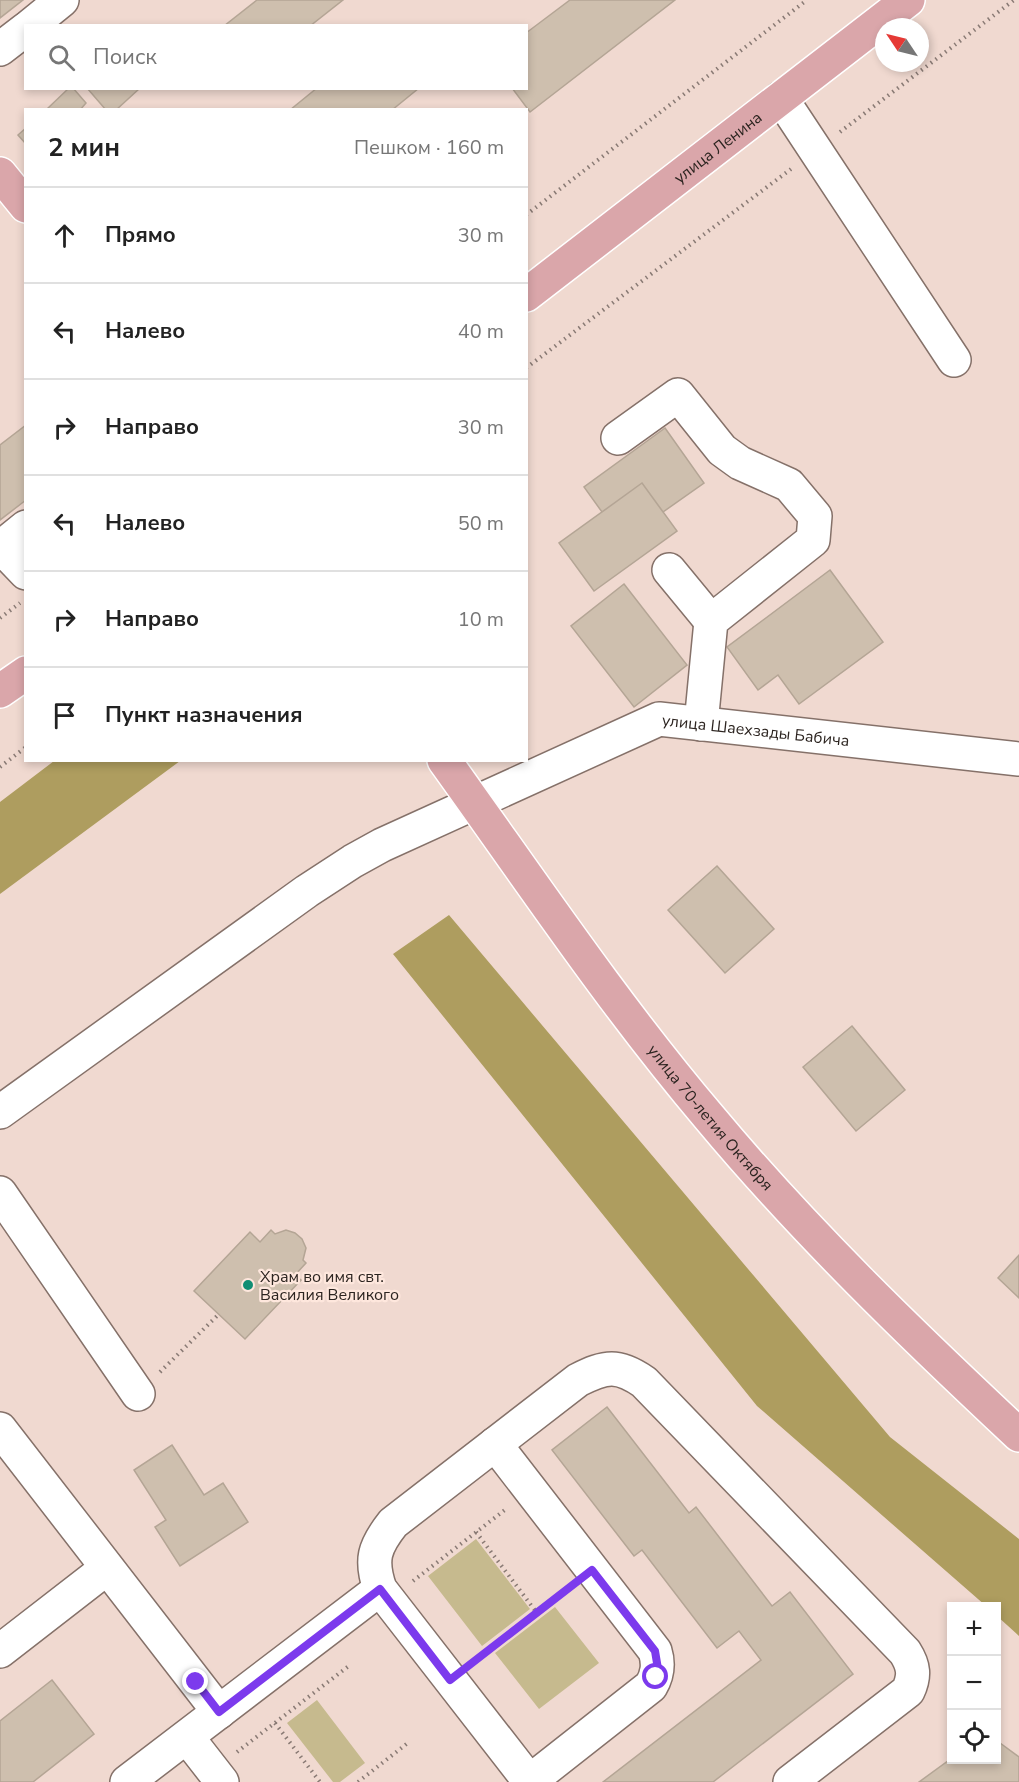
<!DOCTYPE html>
<html lang="ru">
<meta charset="utf-8">
<style>
:root{--surface:#fff;--page:#f6f6f6;--text:#222;--muted:#767676;--line:#e0e0e0}
body{margin:0;font-family:"Nunito Sans",sans-serif;background:var(--page);color:var(--text)}
.controls{position:absolute;right:18px;bottom:18px;display:grid;overflow:hidden;border-radius:0px;box-shadow:0 3px 9px #0003}
.controls button{width:54px;height:54px;display:grid;place-items:center;padding:0;border:0;border-bottom:2px solid var(--line);background:var(--surface);color:var(--text);font:30px sans-serif}
.compass{position:absolute;left:875px;top:18px;width:54px;height:54px;border-radius:50%;background:var(--surface);box-shadow:0 3px 9px #0003;rotate:305deg}
.stop{position:absolute;width:18px;height:18px;margin:-14px;border:4px solid #7c3aed;border-radius:50%;background:#fff}
.stop.end{background:#7c3aed;border-color:#fff;box-shadow:0 2px 6px #0008}
.list{margin:0;padding:0;list-style:none}
h2{display:flex;justify-content:space-between;align-items:center;height:78px;margin:0;padding:0 24px;font-size:26px}
h2 small{font-size:20px;font-weight:400;color:var(--muted)}
.list li{display:grid;grid-template-columns:39px 1fr auto;gap:18px;align-items:center;box-sizing:border-box;height:96px;padding:0 24px;border-top:2px solid var(--line)}
.list b{display:block;font-size:22px;white-space:nowrap}
.list em{font-size:20px;font-style:normal;color:var(--muted)}
.icon{flex:none;width:33px;height:33px;fill:none;stroke:currentColor;stroke-width:2;stroke-linecap:round;stroke-linejoin:round}
.map{position:relative;flex:none;width:1019px;height:1782px;overflow:hidden}
.search{position:absolute;background:var(--surface);box-shadow:0 3px 9px #0003;left:24px;top:24px;width:504px;height:66px;display:flex;align-items:center;gap:15px;box-sizing:border-box;padding:0 21px;border-radius:0px;color:var(--muted);font-size:22px}
.panel{position:absolute;background:var(--surface);box-shadow:0 3px 9px #0003;left:24px;top:108px;width:504px;height:654px;border-radius:0px}
.map>svg:first-child{display:block}
.green{fill:#c6ba8e}
.forest{fill:#ae9d5f}
.building{fill:#cebfae;stroke:#b4a595;stroke-width:1.5}
.lines{fill:none;stroke-linecap:round;stroke-linejoin:round}
.minor-casing{stroke:#857169;stroke-width:36}
.major-casing{stroke:#fff;stroke-width:36}
.path{stroke:#897a74;stroke-width:4;stroke-dasharray:1.5 4.5;stroke-linecap:butt}
.minor{stroke:#fff;stroke-width:33}
.major{stroke:#daa6aa;stroke-width:33}
.route{stroke:#7c3aed;stroke-width:8}
.poi-dot{fill:#118e74;stroke:#fee7dd;stroke-width:2}
.labels{text-anchor:middle;stroke-width:4.5;stroke-linejoin:round;paint-order:stroke}
.street-label{font-size:16px;fill:#2c2420;stroke:#fee7dd}
.poi-label{font-size:16px;fill:#2c2420;stroke:#fee7dd;text-anchor:start}
</style>
<div class="map">
<svg width="1019" height="1782" viewBox="0 0 1019 1782">
<rect width="100%" height="100%" fill="#f0d9d0"/>
<path class="green" d="M 476,1539 L 530,1609 L 482,1646 L 428,1576 Z
M 555,1607 L 599,1663 L 539,1709 L 495,1653 Z
M 317,1700 L 365,1763 L 340,1782 L 333,1782 L 287,1723 Z"/>
<path class="forest" d="M 54,761 L 180,761 L 0,894 L 0,802 Z
M 449,915 L 890,1437 L 1019,1539 L 1019,1636 L 997,1616 L 996,1606 L 986,1606 L 757,1406 L 393,954 Z"/>
<path class="building" d="M 0,0 L 23,0 L 0,18 Z
M 257,0 L 343,0 L 310,26 L 224,26 Z
M 570,0 L 675,0 L 530,112 L 512,88 L 526,88 L 526,33 Z
M 69,88 L 73,88 L 86,103 L 80,110 L 46,110 Z
M 87,88 L 140,88 L 116,110 L 106,110 Z
M 317,88 L 419,88 L 392,110 L 290,110 Z
M 26,128 L 26,144 L 18,135 Z
M 26,425 L 26,500 L 0,520 L 0,445 Z
M 665,428 L 704,483 L 663,512 L 642,483 L 602,512 L 584,487 Z
M 642,483 L 677,531 L 594,591 L 559,543 Z
M 830,570 L 883,642 L 799,704 L 778,675 L 758,690 L 727,647 Z
M 624,584 L 687,665 L 634,707 L 571,626 Z
M 717,866 L 774,929 L 725,973 L 668,910 Z
M 852,1026 L 905,1090 L 856,1131 L 803,1067 Z
M 271,1230 L 275,1234 L 286,1230 L 295,1233 L 302,1239 L 306,1248 L 303,1260 L 306,1263 L 295,1275 L 301,1280 L 245,1339 L 194,1291 L 250,1232 L 260,1242 Z
M 1019,1255 L 1019,1298 L 998,1278 Z
M 607,1407 L 689,1513 L 696,1507 L 772,1606 L 790,1592 L 853,1674 L 713,1782 L 603,1782 L 761,1660 L 739,1631 L 717,1648 L 642,1550 L 634,1556 L 552,1450 Z
M 172,1445 L 204,1495 L 223,1483 L 248,1522 L 180,1566 L 155,1527 L 166,1520 L 134,1470 Z
M 52,1680 L 94,1734 L 33,1782 L 0,1782 L 0,1721 Z
M 996,1740 L 1019,1757 L 1019,1782 L 919,1782 L 952,1758 L 952,1760 L 996,1760 Z"/>
<g class="lines">
<g class="minor-casing">
<g id="minor">
<path d="M 30,26 L 62,0"/>
<path d="M 0,49 L 26,29"/>
<path d="M 781,98 L 954,360"/>
<path d="M 618,438 L 678,395 L 722,450 L 740,463 L 789,485 L 815,516 L 813,540 L 711,621 L 701,724"/>
<path d="M 0,546 L 26,573"/>
<path d="M 1,547 L 26,527"/>
<path d="M 669,570 L 711,621"/>
<path id="s1" d="M 0,1112 L 307,891 L 353,861 L 382,845 L 659,719 L 1019,759"/>
<path d="M 0,1193 L 138,1394"/>
<path d="M 0,1429 L 219,1712"/>
<path d="M 495,1444 L 655,1651 C 659,1664 658,1674 651,1686 L 529,1782"/>
<path d="M 0,1651 L 107,1568"/>
<path d="M 187,1737 L 222,1782"/>
<path d="M 127,1782 L 380,1589"/>
<path d="M 530,1782 L 380,1589 C 370,1560 374,1547 393,1523 L 578,1380 C 606,1366 618,1364 644,1382 L 905,1652 C 914,1666 915,1676 908,1691 L 790,1782"/>
</g>
</g>
<g class="major-casing">
<g id="major">
<path d="M 0,174 L 26,206"/>
<path id="s2" d="M 526,295 L 908,0"/>
<path d="M 0,691 L 26,673"/>
<path id="s3" d="M 444,760 C 531,881 613,1004 709,1117 C 804,1231 911,1334 1019,1435"/>
</g>
</g>
<path class="path" d="M 840,132 L 1014,0
M 526,215 L 807,0
M 526,368 L 791,169
M 0,618 L 20,603
M 0,767 L 26,747
M 160,1372 L 219,1314
M 476,1532 L 537,1613
M 413,1581 L 506,1509
M 475,1661 L 568,1589
M 275,1723 L 320,1782
M 237,1752 L 350,1665
M 358,1782 L 409,1742"/>
<use href="#minor" class="minor"/>
<use href="#major" class="major"/>
</g>
<g class="lines">
<path class="route" d="M 196,1682 L 219,1712 L 380,1589 L 450,1680 L 592,1570 L 655,1651 L 658,1669 L 656,1677"/>
</g>
<circle class="poi-dot" cx="248" cy="1285" r="6"/>
<g class="labels">
<g class="street-label">
<text dy="6" stroke="none"><textPath href="#s2" startOffset="242">улица Ленина</textPath></text>
<text dy="6" stroke="none"><textPath href="#s1" startOffset="868">улица Шаехзады Бабича</textPath></text>
<text dy="6" stroke="none"><textPath href="#s3" startOffset="446">улица 70-летия Октября</textPath></text>
</g>
<g class="poi-label">
<text x="260" y="1282">Храм во имя свт.<tspan x="260" dy="18">Василия Великого</tspan></text>
</g>
</g>
</svg>
<div class="controls">
<button>+</button>
<button>−</button>
<button><svg class="icon" aria-label="locate" viewBox="0 0 24 24"><circle cx="12" cy="12" r="6"/><path d="M12 2v4M12 18v4M2 12h4M18 12h4"/></svg></button>
</div>
<svg class="compass" viewBox="-18 -18 36 36"><path d="M0-13l5 13h-10z" fill="#e53935"/><path d="M0 13l5-13h-10z" fill="#767676"/></svg>
<div class="stop" style="left:656px;top:1677px"></div>
<div class="stop end" style="left:196px;top:1682px"></div>
<div class="search"><svg class="icon" aria-label="search" viewBox="0 0 24 24"><circle cx="10" cy="10" r="6"/><path d="M15 15l6 6"/></svg>Поиск</div>
<section class="panel">
<h2>2 мин<small>Пешком · 160 m</small></h2>
<ul class="list">
<li><svg class="icon" aria-label="ahead" viewBox="0 0 24 24"><path d="M12 20V5M6 11l6-6 6 6"/></svg><div><b>Прямо</b></div><em>30 m</em></li>
<li><svg class="icon" aria-label="left" viewBox="0 0 24 24"><path d="M17 20v-9H6M10 6l-5 5 5 5"/></svg><div><b>Налево</b></div><em>40 m</em></li>
<li><svg class="icon" aria-label="right" viewBox="0 0 24 24"><path d="M7 20v-9h11M14 6l5 5-5 5"/></svg><div><b>Направо</b></div><em>30 m</em></li>
<li><svg class="icon" aria-label="left" viewBox="0 0 24 24"><path d="M17 20v-9H6M10 6l-5 5 5 5"/></svg><div><b>Налево</b></div><em>50 m</em></li>
<li><svg class="icon" aria-label="right" viewBox="0 0 24 24"><path d="M7 20v-9h11M14 6l5 5-5 5"/></svg><div><b>Направо</b></div><em>10 m</em></li>
<li><svg class="icon" aria-label="arrive" viewBox="0 0 24 24"><path d="M6 21V4h12l-3 4 3 4H6"/></svg><div><b>Пункт назначения</b></div></li>
</ul>
</section>
</div>
